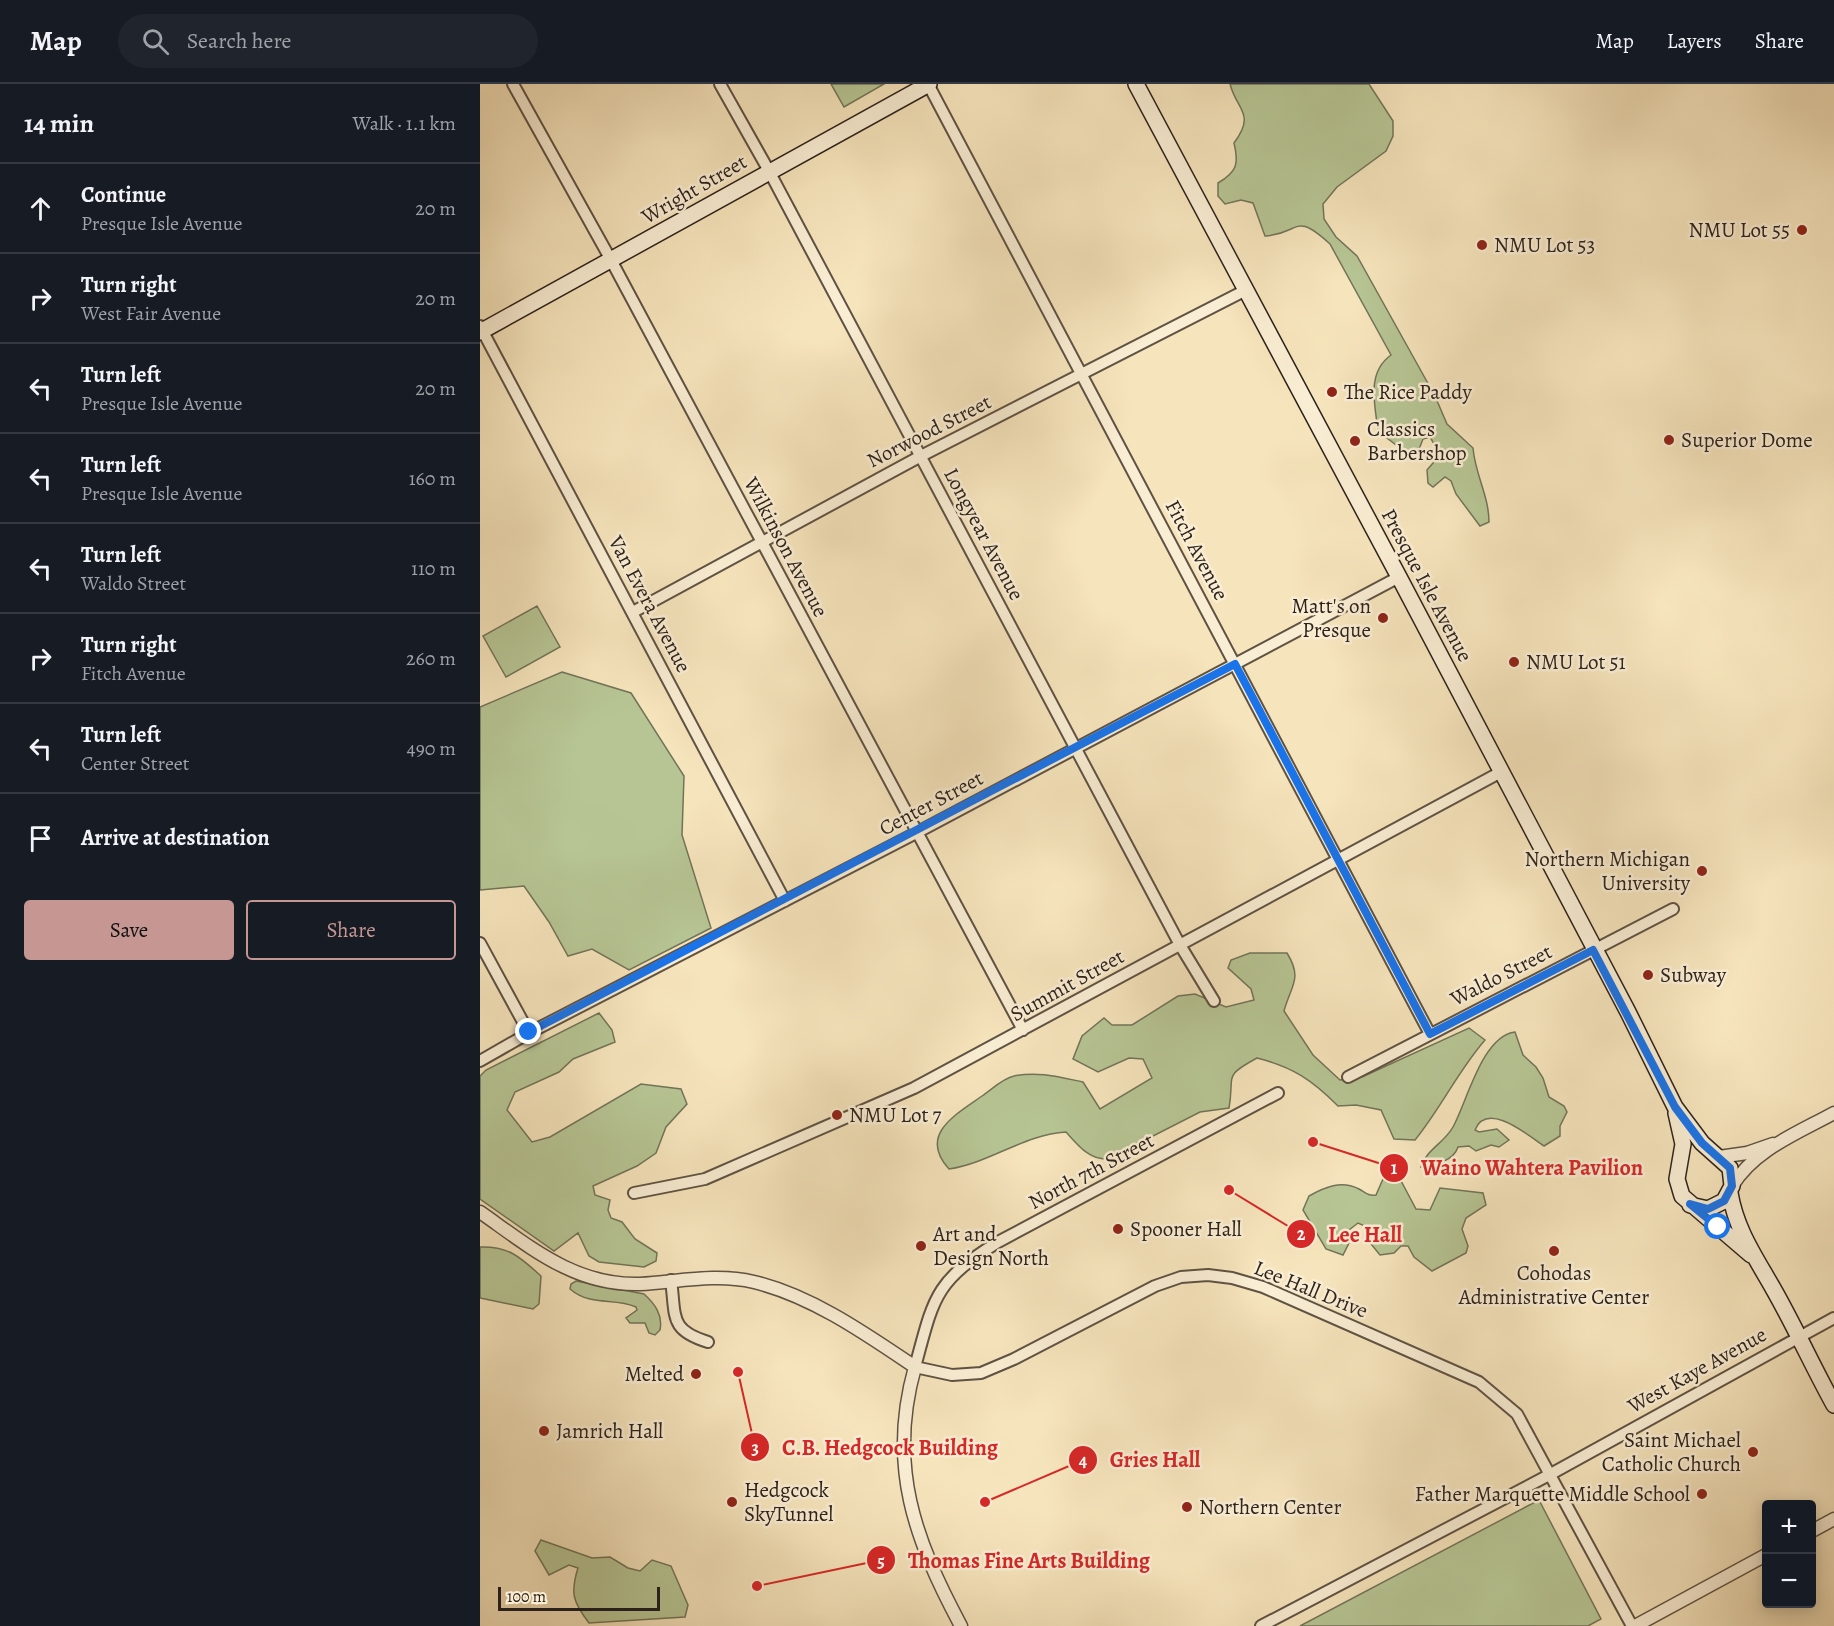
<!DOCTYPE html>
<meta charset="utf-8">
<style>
:root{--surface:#171b24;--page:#20242c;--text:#f1f3f6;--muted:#9ea1a6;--line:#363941;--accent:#c59692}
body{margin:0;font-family:Alegreya,serif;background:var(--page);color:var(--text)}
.controls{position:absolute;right:18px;bottom:18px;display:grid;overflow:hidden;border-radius:6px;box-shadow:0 3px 15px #0003}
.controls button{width:54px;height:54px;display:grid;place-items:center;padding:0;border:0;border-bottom:2px solid var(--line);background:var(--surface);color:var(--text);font:30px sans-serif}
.scale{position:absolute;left:18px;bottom:15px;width:162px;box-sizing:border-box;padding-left:6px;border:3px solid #2d221b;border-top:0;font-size:16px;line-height:21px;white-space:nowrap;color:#2d221b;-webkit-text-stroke:4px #f9edd3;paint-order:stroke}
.stop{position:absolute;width:18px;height:18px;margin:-14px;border:4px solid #1a73e8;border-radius:50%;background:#fff}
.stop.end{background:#1a73e8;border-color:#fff;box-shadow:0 2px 6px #0008}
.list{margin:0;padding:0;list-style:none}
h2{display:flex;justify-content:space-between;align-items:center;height:78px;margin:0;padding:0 24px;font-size:26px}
h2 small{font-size:20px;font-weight:400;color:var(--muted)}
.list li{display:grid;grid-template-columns:39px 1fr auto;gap:18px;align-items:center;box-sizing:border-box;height:90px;padding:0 24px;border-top:2px solid var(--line)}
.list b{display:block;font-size:22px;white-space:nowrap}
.list p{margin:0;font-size:20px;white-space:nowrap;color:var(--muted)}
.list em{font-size:20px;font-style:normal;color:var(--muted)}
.actions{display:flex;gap:12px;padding:18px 24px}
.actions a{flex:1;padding:14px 0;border:2px solid var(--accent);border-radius:6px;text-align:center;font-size:21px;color:var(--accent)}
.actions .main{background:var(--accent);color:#111}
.icon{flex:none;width:33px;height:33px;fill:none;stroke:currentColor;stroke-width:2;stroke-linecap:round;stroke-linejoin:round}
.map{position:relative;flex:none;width:1354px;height:1542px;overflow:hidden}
header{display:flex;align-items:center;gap:36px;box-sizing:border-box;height:84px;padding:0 30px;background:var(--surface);border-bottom:2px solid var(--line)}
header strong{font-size:28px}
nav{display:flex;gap:33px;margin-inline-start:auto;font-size:21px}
.search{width:420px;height:54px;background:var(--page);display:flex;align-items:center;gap:15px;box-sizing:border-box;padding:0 21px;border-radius:33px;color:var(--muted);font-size:22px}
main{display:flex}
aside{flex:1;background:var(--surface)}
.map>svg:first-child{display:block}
.green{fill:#b7c594;stroke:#727458;stroke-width:1.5}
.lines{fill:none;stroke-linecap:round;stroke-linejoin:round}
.minor-casing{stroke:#5f5243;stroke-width:14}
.tertiary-casing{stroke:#5f5243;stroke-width:15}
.secondary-casing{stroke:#2d221b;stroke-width:18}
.minor{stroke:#f9edd3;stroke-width:10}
.tertiary{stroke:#f9edd3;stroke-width:12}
.secondary{stroke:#f9edd3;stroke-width:15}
.route{stroke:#1a73e8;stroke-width:8}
.poi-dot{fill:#8f2418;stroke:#f9edd3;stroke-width:2}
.labels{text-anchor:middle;stroke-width:5;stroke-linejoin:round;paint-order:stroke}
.street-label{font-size:21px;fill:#2d221b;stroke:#f9edd3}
.poi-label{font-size:21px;fill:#2d221b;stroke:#f9edd3;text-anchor:start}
.leader{fill:none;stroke:#d62828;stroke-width:2}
.callout-dot{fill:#d62828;stroke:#f9edd3;stroke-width:2}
.mark-label{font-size:18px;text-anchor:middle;font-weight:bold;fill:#fff}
.callout-label{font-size:22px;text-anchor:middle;font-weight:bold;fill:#d62828;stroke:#f9edd3;stroke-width:5;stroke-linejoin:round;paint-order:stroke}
</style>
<header>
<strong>Map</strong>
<div class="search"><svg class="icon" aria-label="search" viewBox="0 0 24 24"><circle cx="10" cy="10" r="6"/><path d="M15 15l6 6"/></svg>Search here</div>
<nav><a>Map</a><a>Layers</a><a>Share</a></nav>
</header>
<main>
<aside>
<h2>14 min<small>Walk · 1.1 km</small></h2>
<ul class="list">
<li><svg class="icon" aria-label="ahead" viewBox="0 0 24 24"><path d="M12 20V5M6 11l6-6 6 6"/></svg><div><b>Continue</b><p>Presque Isle Avenue</p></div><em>20 m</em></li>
<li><svg class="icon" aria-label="right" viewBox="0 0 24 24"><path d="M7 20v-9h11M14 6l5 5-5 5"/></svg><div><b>Turn right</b><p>West Fair Avenue</p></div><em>20 m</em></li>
<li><svg class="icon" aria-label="left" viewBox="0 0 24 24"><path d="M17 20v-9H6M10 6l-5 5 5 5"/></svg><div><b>Turn left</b><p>Presque Isle Avenue</p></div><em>20 m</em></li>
<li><svg class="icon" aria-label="left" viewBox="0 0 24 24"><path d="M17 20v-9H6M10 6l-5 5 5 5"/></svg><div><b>Turn left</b><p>Presque Isle Avenue</p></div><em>160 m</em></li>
<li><svg class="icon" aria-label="left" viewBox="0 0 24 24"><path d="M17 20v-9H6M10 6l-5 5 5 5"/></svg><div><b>Turn left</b><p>Waldo Street</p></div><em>110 m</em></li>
<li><svg class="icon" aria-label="right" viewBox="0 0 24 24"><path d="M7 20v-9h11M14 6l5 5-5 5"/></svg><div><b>Turn right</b><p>Fitch Avenue</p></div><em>260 m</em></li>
<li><svg class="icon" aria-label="left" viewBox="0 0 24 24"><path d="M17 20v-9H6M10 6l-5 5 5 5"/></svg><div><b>Turn left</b><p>Center Street</p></div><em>490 m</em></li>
<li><svg class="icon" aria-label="arrive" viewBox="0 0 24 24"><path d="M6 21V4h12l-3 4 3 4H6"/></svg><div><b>Arrive at destination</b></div></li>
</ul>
<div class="actions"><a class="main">Save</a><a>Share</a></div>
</aside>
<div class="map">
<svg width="1354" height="1542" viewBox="0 0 1354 1542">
<rect width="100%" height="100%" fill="#f6e4bc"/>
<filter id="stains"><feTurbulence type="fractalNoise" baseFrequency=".00333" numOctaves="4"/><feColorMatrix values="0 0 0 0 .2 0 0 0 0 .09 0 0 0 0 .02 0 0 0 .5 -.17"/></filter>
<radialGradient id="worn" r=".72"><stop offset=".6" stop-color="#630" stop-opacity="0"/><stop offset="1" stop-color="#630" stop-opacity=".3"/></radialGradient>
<path class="green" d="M 351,0 L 404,0 L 364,23 Z
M 750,0 L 889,0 L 913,37 L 913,52 L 906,67 L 857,103 L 843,120 L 844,135 L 856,153 L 877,172 L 955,312 L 967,340 L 993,364 C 995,390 1009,412 1009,438 L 1000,442 L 976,410 L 971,397 L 965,393 L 953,403 L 948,399 L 947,386 L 960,371 L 950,353 L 943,355 L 938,368 L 929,371 L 898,347 C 895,320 886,289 911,271 L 850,160 C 813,126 821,150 785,152 L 773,119 L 761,116 L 745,120 L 738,112 L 738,99 C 757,88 759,80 754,59 C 776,29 757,27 750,0 Z
M 57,522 L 80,563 L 26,593 L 3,552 Z
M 82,588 L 151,609 L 204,692 L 202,751 L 231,844 L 149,886 L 112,865 L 88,872 L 69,838 L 44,802 L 0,806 L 0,623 Z
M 770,869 L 807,869 C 823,895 811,901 804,927 L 833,971 L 860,996 L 882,993 L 989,944 L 1005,956 C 978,987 961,1024 935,1056 L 914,1055 L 901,1026 L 876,1021 L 858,1022 C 832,996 813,983 777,974 C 742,993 755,991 749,1024 L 720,1028 L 628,1075 C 609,1076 598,1061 586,1048 C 545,1050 510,1079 469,1085 C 438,1051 475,1031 502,1012 C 511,1006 523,994 534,992 C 558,987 579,993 603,998 L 620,1025 L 672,994 L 663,975 L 649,974 L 618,988 L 593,975 L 602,952 L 624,934 L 632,941 L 652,941 L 698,912 L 715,910 L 746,923 L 774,916 L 771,905 L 748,884 L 751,876 Z
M 119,929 L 132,946 L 135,958 L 93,975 L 79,988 L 35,1008 L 27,1026 L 52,1058 L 70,1053 L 161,1000 L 201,1005 L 207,1020 L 186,1043 L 176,1069 L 157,1082 L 113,1102 L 115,1111 L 130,1116 L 128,1126 L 131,1134 L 142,1138 L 155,1155 L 177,1169 L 176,1177 L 164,1183 L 119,1178 L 109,1172 L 98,1149 L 74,1167 L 0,1115 L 0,992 L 6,986 Z
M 1035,948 L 1043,971 L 1056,983 L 1063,994 L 1069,1013 L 1084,1022 L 1087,1028 L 1080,1042 L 1080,1052 L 1064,1062 C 1049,1052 1007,1016 995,1046 L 999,1048 L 1017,1045 L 1029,1056 L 1019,1063 L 1011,1061 L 996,1067 L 989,1062 L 978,1063 C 974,1076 954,1083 941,1083 C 945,1067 965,1058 973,1043 C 987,1018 1002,952 1035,948 Z
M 903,1095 L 920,1095 L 936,1125 L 950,1126 L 960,1104 L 1003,1109 L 1006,1121 L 986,1134 L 982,1145 L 988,1162 L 986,1169 L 952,1187 L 934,1173 L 928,1162 L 921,1162 L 914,1169 L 900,1171 L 887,1155 L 887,1143 L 878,1139 L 869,1146 L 869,1159 L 863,1171 L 846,1165 L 823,1126 L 829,1112 C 845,1103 861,1096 879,1105 C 886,1109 888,1112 896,1111 Z
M 0,1163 C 29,1162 40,1173 61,1192 L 59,1220 L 53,1225 L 0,1214 Z
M 96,1197 L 164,1210 C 175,1220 183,1231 180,1246 L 175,1251 L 169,1249 L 165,1239 L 150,1239 L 146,1234 L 157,1226 L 156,1223 C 134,1213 111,1223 90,1205 L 91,1200 Z
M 1059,1416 L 1121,1535 L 1108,1542 L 820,1542 Z
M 61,1456 L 112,1474 L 130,1473 L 148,1484 L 160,1487 L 172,1476 L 191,1482 L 208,1521 L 205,1533 L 109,1539 C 93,1518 90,1509 98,1484 L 89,1481 L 69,1491 L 55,1467 Z"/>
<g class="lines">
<g class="minor-casing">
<path id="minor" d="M 33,0 L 131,176 L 543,946
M 240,0 L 289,87 L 700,861 L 734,917
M 448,0 L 950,950
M 0,242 L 305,817
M 153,528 L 441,372 L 766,206
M 0,859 L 49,949
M 0,977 L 49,949 L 436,749 L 919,493
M 868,993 L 1193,825
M 798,1009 L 518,1158 C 454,1198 454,1213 435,1283 L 472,1291 L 501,1289 L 534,1275 L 675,1202 L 701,1193 L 728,1191 L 752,1194 L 783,1203 L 999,1298 L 1037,1330 L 1152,1542
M 154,1109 L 225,1095 L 434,1004 L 1021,688
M 191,1196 C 196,1233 189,1246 228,1258
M 781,1542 L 1069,1391 L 1354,1234"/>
</g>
<g class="tertiary-casing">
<path id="tertiary" d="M 1239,1073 L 1267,1069 L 1293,1060
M 1252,1102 C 1275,1065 1318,1049 1354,1029
M 0,1128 C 50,1163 95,1202 160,1200 C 198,1198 235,1189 274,1198 C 332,1212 386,1250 435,1283 C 407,1382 435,1456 481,1542
M 1332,1447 L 1354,1435
M 1155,1542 L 1286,1471"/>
</g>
<g class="secondary-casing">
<path id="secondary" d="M 656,0 L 919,493 L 1148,928 L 1195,1023 L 1222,1059 L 1250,1084 L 1252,1102 L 1244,1117 L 1228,1125 L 1210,1121
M 0,248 L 449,0
M 1196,1029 L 1203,1060 L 1197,1095 L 1202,1112 L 1271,1171
M 1250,1109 C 1256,1146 1276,1174 1294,1206 C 1315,1243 1333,1283 1354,1321"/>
</g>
<use href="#minor" class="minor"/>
<use href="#tertiary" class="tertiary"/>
<use href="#secondary" class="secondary"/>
</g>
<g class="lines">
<path class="route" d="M 49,948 L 755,580 L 950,950 L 1113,866 L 1195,1023 L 1222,1059 L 1250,1084 L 1252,1102 L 1244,1117 L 1228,1125 L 1210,1120 L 1238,1143"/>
</g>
<g class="poi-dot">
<circle cx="1322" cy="146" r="6"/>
<circle cx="1002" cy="161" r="6"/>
<circle cx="852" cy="308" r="6"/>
<circle cx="1189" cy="356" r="6"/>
<circle cx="875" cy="357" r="6"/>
<circle cx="903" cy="534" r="6"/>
<circle cx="1034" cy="578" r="6"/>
<circle cx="1222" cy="787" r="6"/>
<circle cx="1168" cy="891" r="6"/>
<circle cx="357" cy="1031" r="6"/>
<circle cx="638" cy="1145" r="6"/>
<circle cx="441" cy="1162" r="6"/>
<circle cx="1074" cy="1167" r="6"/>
<circle cx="216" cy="1290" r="6"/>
<circle cx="64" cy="1347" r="6"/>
<circle cx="1273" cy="1368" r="6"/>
<circle cx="1222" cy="1410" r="6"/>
<circle cx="252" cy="1418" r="6"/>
<circle cx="707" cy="1423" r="6"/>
</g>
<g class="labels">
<g class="street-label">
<text transform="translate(214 105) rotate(-30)" y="7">Wright Street</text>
<text transform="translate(449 347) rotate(-27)" y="7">Norwood Street</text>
<text transform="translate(504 450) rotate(62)" y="7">Longyear Avenue</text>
<text transform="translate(306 463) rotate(62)" y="7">Wilkinson Avenue</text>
<text transform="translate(717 466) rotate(62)" y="7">Fitch Avenue</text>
<text transform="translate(947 501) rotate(62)" y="7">Presque Isle Avenue</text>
<text transform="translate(170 520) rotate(62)" y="7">Van Evera Avenue</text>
<text transform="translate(451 719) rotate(-28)" y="7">Center Street</text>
<text transform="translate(1021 891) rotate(-27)" y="7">Waldo Street</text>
<text transform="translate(587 901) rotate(-29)" y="7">Summit Street</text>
<text transform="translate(611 1087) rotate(-28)" y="7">North 7th Street</text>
<text transform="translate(831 1205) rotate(22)" y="7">Lee Hall Drive</text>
<text transform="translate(1217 1286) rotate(-29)" y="7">West Kaye Avenue</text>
</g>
<g class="poi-label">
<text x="1310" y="153" text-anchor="end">NMU Lot 55</text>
<text x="1014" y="168">NMU Lot 53</text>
<text x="864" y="315">The Rice Paddy</text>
<text x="887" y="352">Classics<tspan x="887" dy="24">Barbershop</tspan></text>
<text x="1201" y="363">Superior Dome</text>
<text x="891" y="529" text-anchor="end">Matt's on<tspan x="891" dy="24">Presque</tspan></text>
<text x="1046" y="585">NMU Lot 51</text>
<text x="1210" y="782" text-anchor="end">Northern Michigan<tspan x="1210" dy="24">University</tspan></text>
<text x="1180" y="898">Subway</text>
<text x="369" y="1038">NMU Lot 7</text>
<text x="650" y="1152">Spooner Hall</text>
<text x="453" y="1157">Art and<tspan x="453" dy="24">Design North</tspan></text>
<text x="1074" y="1196" text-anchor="middle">Cohodas<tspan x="1074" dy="24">Administrative Center</tspan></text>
<text x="204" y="1297" text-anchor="end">Melted</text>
<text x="76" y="1354">Jamrich Hall</text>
<text x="1261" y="1363" text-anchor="end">Saint Michael<tspan x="1261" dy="24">Catholic Church</tspan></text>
<text x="264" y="1413">Hedgcock<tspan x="264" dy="24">SkyTunnel</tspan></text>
<text x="1210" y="1417" text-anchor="end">Father Marquette Middle School</text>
<text x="719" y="1430">Northern Center</text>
</g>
</g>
<path class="leader" d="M833 1058L914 1084M749 1106L821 1150M258 1288L275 1363M505 1418L603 1376M277 1502L401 1476"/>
<g class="callout-dot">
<circle cx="833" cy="1058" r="6"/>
<circle cx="749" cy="1106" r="6"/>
<circle cx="258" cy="1288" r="6"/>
<circle cx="505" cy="1418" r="6"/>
<circle cx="277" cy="1502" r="6"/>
<circle cx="914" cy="1084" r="15"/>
<circle cx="821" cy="1150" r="15"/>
<circle cx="275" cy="1363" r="15"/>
<circle cx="603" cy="1376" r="15"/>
<circle cx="401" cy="1476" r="15"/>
</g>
<g class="mark-label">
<text x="914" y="1090">1</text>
<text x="821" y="1156">2</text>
<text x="275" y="1370">3</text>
<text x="603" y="1382">4</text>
<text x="401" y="1483">5</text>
</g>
<g class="callout-label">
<text x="1052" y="1091">Waino Wahtera Pavilion</text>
<text x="885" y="1158">Lee Hall</text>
<text x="410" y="1371">C.B. Hedgcock Building</text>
<text x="675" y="1383">Gries Hall</text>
<text x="549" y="1484">Thomas Fine Arts Building</text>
</g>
<rect width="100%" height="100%" filter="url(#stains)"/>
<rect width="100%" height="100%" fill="url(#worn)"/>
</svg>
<div class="controls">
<button>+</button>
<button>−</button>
</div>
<div class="scale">100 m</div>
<div class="stop" style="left:1238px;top:1143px"></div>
<div class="stop end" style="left:49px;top:948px"></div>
</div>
</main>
